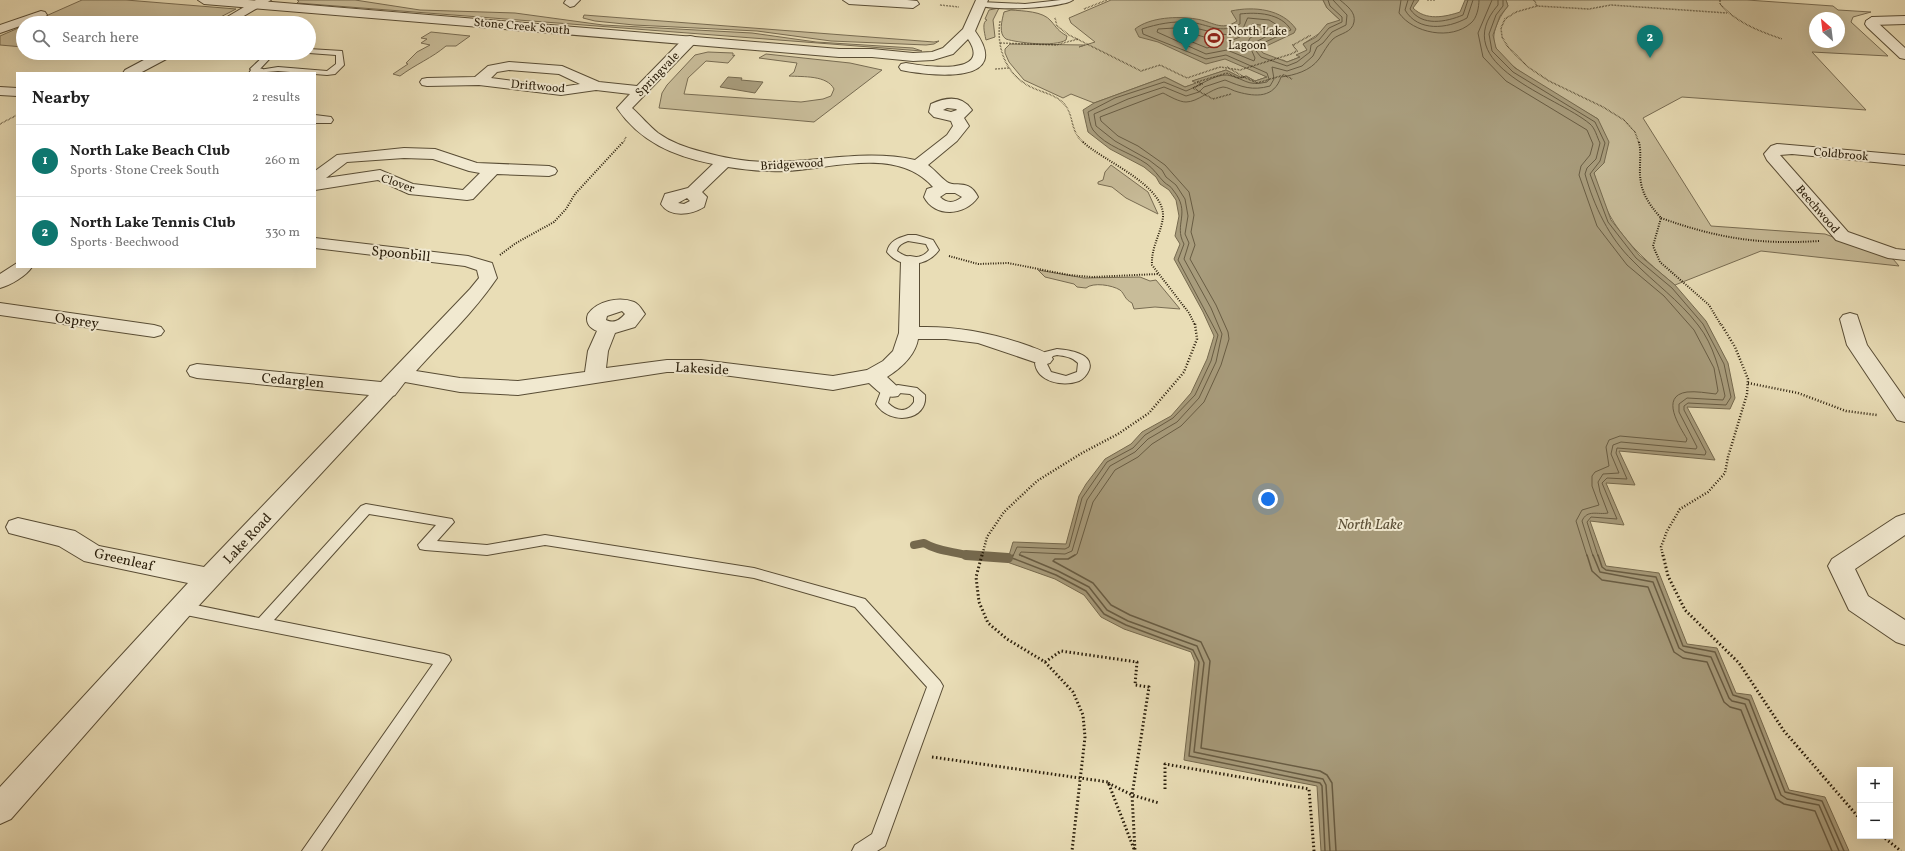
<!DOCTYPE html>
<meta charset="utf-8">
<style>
:root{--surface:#fff;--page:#f2f2f2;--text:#222;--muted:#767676;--line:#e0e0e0;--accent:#0f766e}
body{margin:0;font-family:Vollkorn,serif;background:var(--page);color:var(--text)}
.controls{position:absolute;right:12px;bottom:12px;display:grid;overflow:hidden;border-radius:0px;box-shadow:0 4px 16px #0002}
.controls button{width:36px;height:36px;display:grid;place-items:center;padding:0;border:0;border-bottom:1px solid var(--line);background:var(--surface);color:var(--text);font:20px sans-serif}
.compass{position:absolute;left:1809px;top:12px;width:36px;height:36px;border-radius:50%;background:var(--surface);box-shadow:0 4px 16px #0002;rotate:332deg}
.you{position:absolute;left:1268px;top:499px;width:14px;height:14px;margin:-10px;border:3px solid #fff;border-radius:50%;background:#1a73e8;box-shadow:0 0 0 6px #1a73e833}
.badge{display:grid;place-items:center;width:26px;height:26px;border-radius:50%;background:var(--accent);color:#fff;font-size:13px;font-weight:700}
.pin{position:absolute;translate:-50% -33px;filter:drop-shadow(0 1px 2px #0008)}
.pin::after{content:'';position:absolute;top:21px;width:14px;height:12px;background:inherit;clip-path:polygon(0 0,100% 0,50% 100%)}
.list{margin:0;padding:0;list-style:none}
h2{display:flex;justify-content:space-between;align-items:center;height:52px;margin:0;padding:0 16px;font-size:17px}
h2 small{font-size:13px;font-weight:400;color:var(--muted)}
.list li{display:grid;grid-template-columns:26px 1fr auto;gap:12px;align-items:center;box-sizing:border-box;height:72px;padding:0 16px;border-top:1px solid var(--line)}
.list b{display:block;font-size:15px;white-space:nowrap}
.list p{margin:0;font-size:13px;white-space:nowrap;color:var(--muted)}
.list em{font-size:13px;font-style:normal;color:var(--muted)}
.icon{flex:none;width:22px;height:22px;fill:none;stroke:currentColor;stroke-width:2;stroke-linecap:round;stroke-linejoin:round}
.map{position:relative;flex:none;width:1905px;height:851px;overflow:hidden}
.search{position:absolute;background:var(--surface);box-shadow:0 4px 16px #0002;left:16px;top:16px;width:300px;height:44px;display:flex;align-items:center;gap:10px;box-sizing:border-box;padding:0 14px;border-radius:22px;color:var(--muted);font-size:15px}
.panel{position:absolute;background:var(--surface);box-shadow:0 4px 16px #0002;left:16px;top:72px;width:300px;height:196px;border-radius:0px}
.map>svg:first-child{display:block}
.green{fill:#c8bc99;stroke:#786c52;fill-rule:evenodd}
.water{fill:#a89c7c;stroke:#75694e}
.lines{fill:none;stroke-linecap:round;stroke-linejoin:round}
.shore-far1{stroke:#685c43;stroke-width:1}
.shore{stroke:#685c43;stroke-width:1.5}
.stream-far1{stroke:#75694e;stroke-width:8}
.stream{stroke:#75694e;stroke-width:10}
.service-casing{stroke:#594d35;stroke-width:2}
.minor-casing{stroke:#594d35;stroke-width:2}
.tertiary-casing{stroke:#594d35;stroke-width:2}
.path-far3{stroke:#291d0a;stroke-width:1.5;stroke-dasharray:0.5 1;stroke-linecap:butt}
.path-far2{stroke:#291d0a;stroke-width:2;stroke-dasharray:1 1.5;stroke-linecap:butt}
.path-far1{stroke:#291d0a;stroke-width:2.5;stroke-dasharray:1 2;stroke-linecap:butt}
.path{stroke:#291d0a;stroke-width:3;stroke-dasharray:1.5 2.5;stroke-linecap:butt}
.service{fill:#f1e9d0;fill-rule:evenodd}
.minor{fill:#f1e9d0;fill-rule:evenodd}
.tertiary{fill:#f1e9d0;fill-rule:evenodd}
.labels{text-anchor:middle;stroke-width:4;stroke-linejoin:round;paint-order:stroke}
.far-street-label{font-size:12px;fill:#291d0a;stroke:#f1e9d0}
.far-poi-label{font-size:12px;fill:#291d0a;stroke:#f1e9d0;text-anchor:start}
.street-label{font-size:14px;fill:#291d0a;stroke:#f1e9d0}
.water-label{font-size:15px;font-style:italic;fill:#5c5038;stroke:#f1e9d0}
</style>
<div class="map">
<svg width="1905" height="851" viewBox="0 0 1905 851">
<rect width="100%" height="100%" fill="#e9ddb6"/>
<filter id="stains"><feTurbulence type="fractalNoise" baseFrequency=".005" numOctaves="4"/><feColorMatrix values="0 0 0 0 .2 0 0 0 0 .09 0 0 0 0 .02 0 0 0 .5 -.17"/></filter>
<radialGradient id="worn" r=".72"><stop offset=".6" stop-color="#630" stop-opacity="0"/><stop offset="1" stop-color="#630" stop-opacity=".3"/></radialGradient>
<path class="green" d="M 82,0 L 126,0 L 236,9 L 209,23 L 30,23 Z
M 297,0 L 355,0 L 420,10 L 515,13 L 603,25 L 752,33 L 816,42 L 913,48 L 922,51 L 297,3 L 299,1 Z
M 1111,0 L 1323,0 L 1327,8 L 1340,20 L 1303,44 L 1308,50 L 1300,57 L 1287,62 L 1283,60 L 1244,66 L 1267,77 L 1255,81 L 1246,76 L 1242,78 L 1226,70 L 1193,81 L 1197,83 L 1185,87 L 1165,77 L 1094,103 L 1071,94 L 1063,98 L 1024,80 L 1009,62 L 1005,53 L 1005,49 L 1010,44 L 1085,45 L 1079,47 L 1095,42 L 1071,23 L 1069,18 Z
M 1506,0 L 1747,0 L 1833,6 L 1838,10 L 1871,12 L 1853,17 L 1851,22 L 1888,56 L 1812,52 L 1866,110 L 1682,97 L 1643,118 L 1711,226 L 1825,234 L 1893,259 L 1899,266 L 1761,251 L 1675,285 C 1635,252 1606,226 1594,173 L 1604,163 L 1598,119 C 1576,106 1505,68 1496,48 C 1489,34 1500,16 1508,6 ZM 1815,18 L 1839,18 L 1839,42 L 1815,42 Z
M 999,8 L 993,20 L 995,37 L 986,40 C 984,31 982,22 987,20 L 985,19 L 989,10 Z
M 1011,10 C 1023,11 1043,11 1051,21 C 1058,29 1057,30 1067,36 L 1066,40 C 1055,47 1018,43 1006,39 C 998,34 1002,20 1004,12 Z
M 584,15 L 934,42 L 939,41 L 934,44 L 926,45 L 831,41 L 757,31 L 634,25 L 595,21 L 583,18 Z
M 23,26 L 23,47 L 0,45 L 0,36 Z
M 431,32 L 470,36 L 456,46 L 446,46 C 432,58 416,64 400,76 L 393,74 L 408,64 L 406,63 L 417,52 L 430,45 L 421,43 L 427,39 L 421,38 Z
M 708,52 L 733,53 L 733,56 L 735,55 L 728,63 L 706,61 L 688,78 L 684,94 L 801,102 L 823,99 L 831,96 L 834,89 C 827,75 803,77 789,76 L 794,72 L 797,63 L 759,58 L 766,54 L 850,63 L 882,70 L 814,122 L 659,108 L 662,93 L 667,85 L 695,55 Z
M 87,53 L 152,53 L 143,58 Z
M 1111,165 L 1148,192 L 1158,214 L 1126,198 L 1112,187 L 1098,184 L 1098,182 L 1103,180 L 1105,172 Z
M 1038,270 L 1084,278 L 1140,277 L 1150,281 L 1156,280 L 1180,309 L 1155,307 L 1134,309 L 1132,303 C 1124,299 1125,294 1120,290 C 1112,285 1093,282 1086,288 L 1077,287 L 1074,284 L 1045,277 Z"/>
<path class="water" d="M 1323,0 L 1419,0 L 1413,8 C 1426,21 1445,17 1460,12 L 1465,0 L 1506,0 L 1508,6 L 1500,16 L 1493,35 L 1496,48 L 1515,68 L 1598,119 L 1609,142 L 1604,163 L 1594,173 L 1611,220 L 1639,255 L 1675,285 L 1706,321 L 1728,363 L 1735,398 L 1730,409 L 1687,407 L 1715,460 L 1619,451 L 1635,485 L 1606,483 L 1624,525 L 1590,521 L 1606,566 L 1659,573 L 1687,644 L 1717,648 L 1736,693 L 1751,695 L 1789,790 L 1825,797 L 1849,851 L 1321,851 L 1317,786 L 1184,760 L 1195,662 L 1191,652 L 1124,629 L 1101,617 L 1084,595 L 1055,579 L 1007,562 L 1013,542 L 1066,544 L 1079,496 L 1086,484 L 1105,459 L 1131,444 L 1142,432 L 1171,416 L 1191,393 L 1207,359 L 1214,336 L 1203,312 L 1174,259 L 1180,244 L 1175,236 L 1179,216 L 1176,200 L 1169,190 L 1160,184 L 1156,177 L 1144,167 L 1110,149 L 1088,132 L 1083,110 L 1094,103 L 1165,77 L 1185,87 L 1196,83 L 1192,81 L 1226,70 L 1242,78 L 1246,76 L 1255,81 L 1267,77 L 1225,59 L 1206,64 L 1158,42 L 1139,37 L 1135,29 C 1150,17 1178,16 1196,19 C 1212,21 1221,32 1237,21 L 1231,11 C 1254,6 1282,9 1296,29 L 1294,33 L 1260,49 L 1263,53 L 1287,62 L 1300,57 L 1296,55 L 1307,50 L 1303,44 L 1316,37 L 1327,24 L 1340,20 L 1327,8 Z
M 728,77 L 742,78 L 741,80 L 763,82 L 755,93 L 720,87 Z"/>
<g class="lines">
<path class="shore-far1" d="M 1401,0 L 1399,13 C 1413,33 1451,41 1471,23 C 1477,18 1479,7 1479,0
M 1408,0 L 1405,10 C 1418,32 1447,29 1467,18 L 1473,0
M 1414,0 L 1410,9 C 1422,27 1446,22 1463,15 L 1468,0
M 1492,0 L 1478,33 L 1483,57 L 1506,81 L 1587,130 L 1593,144 L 1590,155 L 1581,166 L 1579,175 L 1597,226 L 1627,265 L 1664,296 L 1694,330 L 1714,368 L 1718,391 L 1716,394 C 1707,393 1696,391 1687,392 C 1659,396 1680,427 1687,439 L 1686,442 L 1620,436 L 1609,440 L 1606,447 L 1609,466 L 1595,472 L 1592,476 L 1592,486 L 1599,505 L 1582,510 L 1576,521 L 1587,556
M 1498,0 L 1498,5 C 1446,65 1557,96 1590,124 C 1595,128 1597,137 1600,143 L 1596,159 L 1587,168 L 1585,174 C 1594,206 1609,238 1633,261 C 1654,283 1679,300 1698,325 C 1714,345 1720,372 1725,396 L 1723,400 L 1687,398 L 1679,404 L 1679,412 L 1697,447 L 1696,449 L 1621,442 L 1613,445 L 1611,454 L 1619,473 L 1603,474 L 1598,482 L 1600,492 L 1608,513 C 1598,515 1587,509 1582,521 L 1593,556
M 1503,0 L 1503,6 L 1496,15 L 1489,34 L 1492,51 L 1513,72 L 1595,122 L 1605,143 L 1600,161 L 1590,174 L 1608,222 L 1636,258 L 1672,288 L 1703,324 L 1724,364 L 1731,397 L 1726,405 L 1688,403 L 1684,406 L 1684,410 L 1706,452 L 1705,455 L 1617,448 L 1616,453 L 1627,479 L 1607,478 L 1602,483 L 1617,519 L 1591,517 L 1587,522 L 1598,556
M 1248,18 L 1269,20 L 1282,28 L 1254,43 L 1251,49 L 1255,58 L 1254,61 L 1227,50 L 1206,54 L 1157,32 L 1158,29 L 1191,27 L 1220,34 L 1231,35 L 1243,28 Z
M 1253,24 L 1267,26 L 1268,28 L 1250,38 L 1244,50 L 1229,44 L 1230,41 L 1240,37 Z
M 1181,33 L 1194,34 L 1218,41 L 1220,44 L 1207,48 L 1180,37 Z
M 1013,556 L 1017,547 L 1065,549 L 1069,547 L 1082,498 L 1107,462 L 1133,448 L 1145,435 L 1173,418 L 1195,395 L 1211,361 L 1218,335 L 1178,260 L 1184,244 C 1173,224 1192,213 1173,190 C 1171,186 1167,185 1164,182 C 1158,176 1154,169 1147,164 C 1130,152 1106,147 1093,130 C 1090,126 1089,117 1088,112 L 1115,98 L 1164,82 L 1186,91 C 1197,87 1215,74 1227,75 C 1245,78 1246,87 1267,82 L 1269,79 L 1267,73 L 1226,55 L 1206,59 L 1143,34 L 1142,29 C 1157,24 1173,21 1189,22 C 1209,24 1220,35 1240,24 L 1240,14 C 1257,12 1281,13 1291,30 L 1259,45 L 1256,51 L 1261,57 L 1287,66 L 1297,62 L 1310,52 L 1311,45 L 1319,40 L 1329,28 L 1342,22 L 1342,17 L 1330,6 L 1328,0
M 1022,556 L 1019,555 L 1021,552 L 1065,554 L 1072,551 L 1087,500 L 1110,466 L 1135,452 L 1148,439 L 1177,422 L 1199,398 L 1216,362 L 1222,334 L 1211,308 L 1184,259 L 1189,243 L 1185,234 L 1188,216 L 1185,199 L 1176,185 L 1166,177 L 1162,170 L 1149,160 L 1115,141 L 1096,126 L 1094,114 L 1128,99 L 1164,87 L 1186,96 L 1199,92 L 1204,87 L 1225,80 C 1242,87 1252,91 1270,86 L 1274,79 L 1272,67 L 1287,71 L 1302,66 L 1313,56 L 1317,47 L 1323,43 L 1332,32 L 1346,25 L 1347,15 L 1333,0
M 1073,556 L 1077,554 L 1093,502 L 1115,470 L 1138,457 L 1152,444 L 1181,426 L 1204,402 L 1221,365 L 1229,339 L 1228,332 L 1216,305 L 1190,259 L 1195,245 L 1191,232 L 1194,215 L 1189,192 L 1165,165 L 1138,146 L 1118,136 L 1101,121 L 1100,117 L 1163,93 C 1169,96 1179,102 1186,102 C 1198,102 1210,89 1223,87 C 1228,87 1233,91 1238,92 C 1256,97 1274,98 1281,77 C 1295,75 1310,71 1319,59 C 1324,52 1327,45 1333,39 C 1340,33 1352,33 1354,22 C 1356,12 1347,6 1340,0"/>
<path class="shore" d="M 1013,555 L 1012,558 L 1056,575 L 1086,591 L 1104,614 L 1126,625 L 1193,650 L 1199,662 L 1189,756 L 1320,783 L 1322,786 L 1325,851
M 1020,555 L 1058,571 L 1089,587 L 1107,610 L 1128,621 L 1197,646 L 1204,663 L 1194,752 L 1323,779 L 1326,785 L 1330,851
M 1075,555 L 1068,559 L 1055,559 L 1053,561 L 1093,583 L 1111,605 L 1130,615 L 1201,642 L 1210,661 L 1201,748 L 1320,771 L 1327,775 L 1332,783 L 1336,851
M 1587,555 L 1592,571 L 1602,580 L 1648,587 L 1674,652 L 1683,658 L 1707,662 L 1724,702 L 1730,707 L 1741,710 L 1776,799 L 1784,804 L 1815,811 L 1832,851
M 1593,555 L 1600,572 L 1653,582 L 1679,648 L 1685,652 L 1711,657 L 1729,698 L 1732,701 L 1745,704 L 1781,795 L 1787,799 L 1819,805 L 1839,851
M 1598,555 L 1602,567 L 1606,570 L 1656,577 L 1683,646 L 1715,652 L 1733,695 L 1749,700 L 1785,792 L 1822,801 L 1844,851"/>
<path class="stream-far1" d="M 914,545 L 924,543 C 939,552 953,551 970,556"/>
<path class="stream" d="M 966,555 L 1008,558"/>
<g class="service-casing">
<path id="service" d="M 1061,0 L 1073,0 C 1062,8 988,12 977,4 L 980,2 L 1025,4 Z
M 309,49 L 342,51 L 344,65 L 335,74 L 327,75 L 278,71 L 255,73 L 250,69 L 267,53 L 275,53 L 259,70 L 278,67 L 327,71 L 336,64 L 336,55 L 309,53 Z
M 908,235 L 916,235 L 933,240 L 939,250 C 927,267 900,269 887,252 C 889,241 898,238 908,235 ZM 908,241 L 926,244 L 929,250 C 921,260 907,259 897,251 C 898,245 903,243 908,241 Z
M 1057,349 C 1067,350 1095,353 1089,370 C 1087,375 1083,379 1079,381 C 1063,387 1037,382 1035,363 L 1045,352 ZM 1057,355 C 1065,356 1072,357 1078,363 L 1077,372 L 1066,376 L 1051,372 L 1047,364 L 1053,356 Z
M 898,385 L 917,388 L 925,395 C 928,421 890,426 876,404 L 881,391 ZM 899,393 L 910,394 L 914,397 L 914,402 C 907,413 897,412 888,403 L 890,396 Z
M 366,504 L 452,519 L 454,522 L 437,541 L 487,545 L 545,535 L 754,568 L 865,599 L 940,681 L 943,686 L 885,846 L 877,851 L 852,851 L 855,845 L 872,834 L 927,687 L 855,607 L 754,578 L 545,545 L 487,555 L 425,550 L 420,549 L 418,545 L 436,525 L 369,514 L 274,620 L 444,654 L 449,656 L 451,660 L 321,851 L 302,851 L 433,664 L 181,614 L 176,612 L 174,608 L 176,604 L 181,602 L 259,618 L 361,506 Z"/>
</g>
<g class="minor-casing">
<path id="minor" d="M 256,0 L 271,0 L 232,23 L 217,23 Z
M 566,0 L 580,0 L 574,6 L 570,7 L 564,3 Z
M 843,0 L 907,0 L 917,1 L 919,4 L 913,8 L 849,4 Z
M 41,11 L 45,12 L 47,15 C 42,21 31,23 23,23 L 23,25 L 0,33 L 0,25 Z
M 1872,17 L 1876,18 L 1878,23 L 1905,48 L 1905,59 L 1900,58 L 1867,27 L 1865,24 L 1866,21 Z
M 690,36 L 695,37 L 697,40 L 695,43 L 632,108 C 641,116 649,126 658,133 C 672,143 687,148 703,152 C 724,158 747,162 769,162 C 819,162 866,149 915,160 L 947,135 L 953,126 L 951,121 L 934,117 L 929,112 L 931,104 C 946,97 962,95 972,110 L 964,118 L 969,126 L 957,141 L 928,165 C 935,170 940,177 947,182 C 955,188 969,178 978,197 C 965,216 935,218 924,197 L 927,189 L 933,187 C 897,146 832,169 785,171 C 766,172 747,170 728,167 L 702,192 L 707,197 L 704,207 C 691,215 670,218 661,204 L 665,194 L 688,188 L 713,164 C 674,156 640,142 617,108 L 630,94 L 596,90 L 561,95 L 479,85 L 427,86 L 422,85 L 420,82 L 422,79 L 427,78 L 475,77 L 488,66 L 509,62 L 562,66 L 599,82 L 637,86 L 685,37 ZM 509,70 L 559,74 L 580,84 L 561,87 L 491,78 L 497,72 ZM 947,108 L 956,109 L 957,110 L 951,112 L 943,110 ZM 946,193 L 955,193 L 962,197 C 955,203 947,204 940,197 ZM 687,198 L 690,201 L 684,204 L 678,203 Z
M 157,53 L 174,53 L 172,56 L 140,73 L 123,73 L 125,70 Z
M 258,68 L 263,69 L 264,73 L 249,73 L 251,70 Z
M 0,87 L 17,88 L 17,96 L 0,95 Z
M 315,115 L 331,117 L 333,120 L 331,123 L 315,123 Z
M 1777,144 L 1905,155 L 1905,165 L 1792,154 L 1780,155 L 1848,232 L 1896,249 L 1905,250 L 1905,260 L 1888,258 L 1836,240 L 1767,160 L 1764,154 L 1771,146 Z
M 404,148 L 435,149 L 477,163 L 549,166 L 555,168 L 557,171 L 555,174 L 549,176 L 497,174 L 473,199 L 467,200 L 409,194 L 378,180 L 315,190 L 315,171 L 337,155 ZM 404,158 L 433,159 L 469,171 L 480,173 L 463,190 L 413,184 L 380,170 L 326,178 L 347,162 Z
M 315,238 L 468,256 L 492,263 L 497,278 C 474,312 443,341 416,371 L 460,378 L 518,381 L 585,372 L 588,351 L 597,331 C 589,328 585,322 588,314 C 597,301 619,296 634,302 C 639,304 642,310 645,314 L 635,327 L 615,333 L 608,351 L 606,368 L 667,360 L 701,360 L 833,376 L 867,370 L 883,361 L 893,351 L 899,333 L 901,261 L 904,257 L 910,256 L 916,257 L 919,261 L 919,327 C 957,326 993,333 1029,346 C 1037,349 1048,352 1053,359 L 1050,363 L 1043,365 L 978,343 L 946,339 L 918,339 C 915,356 901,368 887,377 L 902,391 L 898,396 C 885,399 879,392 869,383 L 833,390 L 701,372 L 667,372 L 518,395 L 460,392 L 405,382 L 395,395 L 393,396 L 190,615 L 11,819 L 0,824 L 0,787 L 188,583 L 93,563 L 84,561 L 59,546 L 9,533 L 6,527 L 9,521 L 18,518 L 66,529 L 75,531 L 99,546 L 204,567 L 369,395 L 197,378 L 190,376 L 187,371 L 190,366 L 197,364 L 381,382 L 470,289 L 479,278 L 477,270 L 465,266 L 315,248 ZM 622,311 L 625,314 C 620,320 614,324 606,320 L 607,316 Z
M 17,263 L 17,267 L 32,267 C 26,276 11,285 0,288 L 0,274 Z
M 0,303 L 154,325 L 161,327 L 164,331 L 161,335 L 154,337 L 0,315 Z
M 1850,313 L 1857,315 L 1867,345 L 1905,399 L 1905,422 L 1897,420 L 1847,345 L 1840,319 L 1843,315 Z
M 1905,514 L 1905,535 L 1855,569 L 1868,596 L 1905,620 L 1905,645 L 1896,642 L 1849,610 L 1828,566 L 1832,559 L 1896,517 Z"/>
</g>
<g class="tertiary-casing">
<path id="tertiary" d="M 198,0 L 248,0 L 839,49 L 872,49 L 913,53 L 932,52 L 943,48 L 963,29 L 976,0 L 988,0 L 975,31 C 1013,84 935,76 906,71 L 901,70 L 899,67 L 901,64 L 906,63 C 922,66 994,77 968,39 L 953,54 L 933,60 L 913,61 L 872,57 L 839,57 L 204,4 Z
M 1905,16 L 1905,24 L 1872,25 L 1866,21 L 1872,17 Z"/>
</g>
<path class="path-far3" d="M 1427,0 L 1436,0
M 1534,0 L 1537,6 L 1589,9 L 1611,5 L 1727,13
M 1720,0 L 1720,4 C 1737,23 1759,31 1782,39
M 940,5 L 959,7
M 1537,6 L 1516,12 L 1505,19 L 1501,28 L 1502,37 L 1508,47 L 1528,67 L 1549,81 L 1603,107 L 1624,120 L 1635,132 L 1639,143
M 1084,9 L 1107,0
M 1055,18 L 1057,26 L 1069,35 L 1141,71 L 1160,65 L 1187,78 L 1220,67 L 1240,70 L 1291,54 L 1297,51 L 1293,45 L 1311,35
M 1000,21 C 996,48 1006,76 1033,88 C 1044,93 1057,95 1065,105 C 1075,118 1069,130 1084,143
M 1000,43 L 1056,45 L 1078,39
M 1227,67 L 1242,76
M 995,69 L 1009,68
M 1244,77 L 1257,83 L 1284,75 L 1292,79
M 1231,94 L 1213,99 L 1193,88 L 1202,84 L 1197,82 L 1227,73 L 1238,78 L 1244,77 L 1242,76
M 0,124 L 17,115
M 623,143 L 626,137"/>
<path class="path-far2" d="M 1083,142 C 1103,161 1165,185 1163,217 C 1161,234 1151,247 1152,265 L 1189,313 L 1195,325
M 1639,142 C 1641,150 1640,159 1640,167 C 1639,190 1647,202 1661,218 L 1653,246 L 1660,262 L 1709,305 L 1721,325
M 1661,218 C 1717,238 1759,245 1819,241
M 500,255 L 516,243 L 554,222 L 566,209 L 575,194 L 623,142
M 949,256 L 978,264 L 1008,263 L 1069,275 L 1092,277 L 1158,274"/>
<path class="path-far1" d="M 1748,383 L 1798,393 L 1846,411 L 1877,415
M 982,556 L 987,537 L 1004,512 L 1037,481 L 1082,453 L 1118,434 L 1149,413 L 1184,372 L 1197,339 L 1195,324
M 1663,556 L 1661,547 L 1667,531 L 1680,509 L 1708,492 L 1725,473 L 1728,457 L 1747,394 L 1748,379 L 1735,347 L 1721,324"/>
<path class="path" d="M 982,555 L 976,577 L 979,602 L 988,623 L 1007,639 L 1045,662 L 1073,692 L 1083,715 L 1085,737 L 1072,851
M 1663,555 L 1668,576 L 1685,610 L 1739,663 L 1784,731 L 1860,819
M 1045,662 L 1061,651 L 1137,662 L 1135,685 L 1149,687 L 1132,795 L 1135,851
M 932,757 L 1108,782 L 1134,849
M 1108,783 L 1132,795 L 1159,803
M 1165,789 L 1165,764 L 1309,789 L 1314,851
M 1882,836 L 1901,851"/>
<use href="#service" class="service"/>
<use href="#minor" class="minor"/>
<use href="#tertiary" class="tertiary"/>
</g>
<defs>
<g id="stadium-ring" transform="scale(1)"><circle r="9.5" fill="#f1e9d0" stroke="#8f2418" stroke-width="1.5"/><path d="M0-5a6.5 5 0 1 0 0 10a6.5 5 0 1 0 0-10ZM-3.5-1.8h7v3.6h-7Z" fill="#8f2418"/></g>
</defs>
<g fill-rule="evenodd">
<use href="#stadium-ring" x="1214" y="38"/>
</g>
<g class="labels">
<g class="far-street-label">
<text transform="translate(522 26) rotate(5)" y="4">Stone Creek South</text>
<text transform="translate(657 74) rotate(-46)" y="4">Springvale</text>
<text transform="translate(538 86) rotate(5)" y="4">Driftwood</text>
<text transform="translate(1841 154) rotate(5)" y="4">Coldbrook</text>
<text transform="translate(792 164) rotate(-3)" y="4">Bridgewood</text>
<text transform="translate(398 183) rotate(19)" y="4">Clover</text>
<text transform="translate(1818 209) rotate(49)" y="4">Beechwood</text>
</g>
<g class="far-poi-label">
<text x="1228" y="35">North Lake<tspan x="1228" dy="14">Lagoon</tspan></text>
</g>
<g class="street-label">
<text transform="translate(401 253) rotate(6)" y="5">Spoonbill</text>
<text transform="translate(77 320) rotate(8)" y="5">Osprey</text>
<text transform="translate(702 368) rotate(3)" y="5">Lakeside</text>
<text transform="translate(293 380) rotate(5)" y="5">Cedarglen</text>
<text transform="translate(247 538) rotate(-47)" y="5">Lake Road</text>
<text transform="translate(124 559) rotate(13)" y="5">Greenleaf</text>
</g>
<g class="water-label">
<text x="1370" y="529">North Lake</text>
</g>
</g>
<rect width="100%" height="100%" filter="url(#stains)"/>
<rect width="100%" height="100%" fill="url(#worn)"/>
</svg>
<div class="controls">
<button>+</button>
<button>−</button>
</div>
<svg class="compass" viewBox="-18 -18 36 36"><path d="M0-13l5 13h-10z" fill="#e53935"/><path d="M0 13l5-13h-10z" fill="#767676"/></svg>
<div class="you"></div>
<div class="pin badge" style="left:1186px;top:51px">1</div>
<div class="pin badge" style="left:1650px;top:58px">2</div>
<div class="search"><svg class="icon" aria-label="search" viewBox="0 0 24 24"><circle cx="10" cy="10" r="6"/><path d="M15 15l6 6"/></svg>Search here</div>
<section class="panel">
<h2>Nearby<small>2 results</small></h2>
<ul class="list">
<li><span class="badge">1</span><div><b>North Lake Beach Club</b><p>Sports · Stone Creek South</p></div><em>260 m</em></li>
<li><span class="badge">2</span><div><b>North Lake Tennis Club</b><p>Sports · Beechwood</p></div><em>330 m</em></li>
</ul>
</section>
</div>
